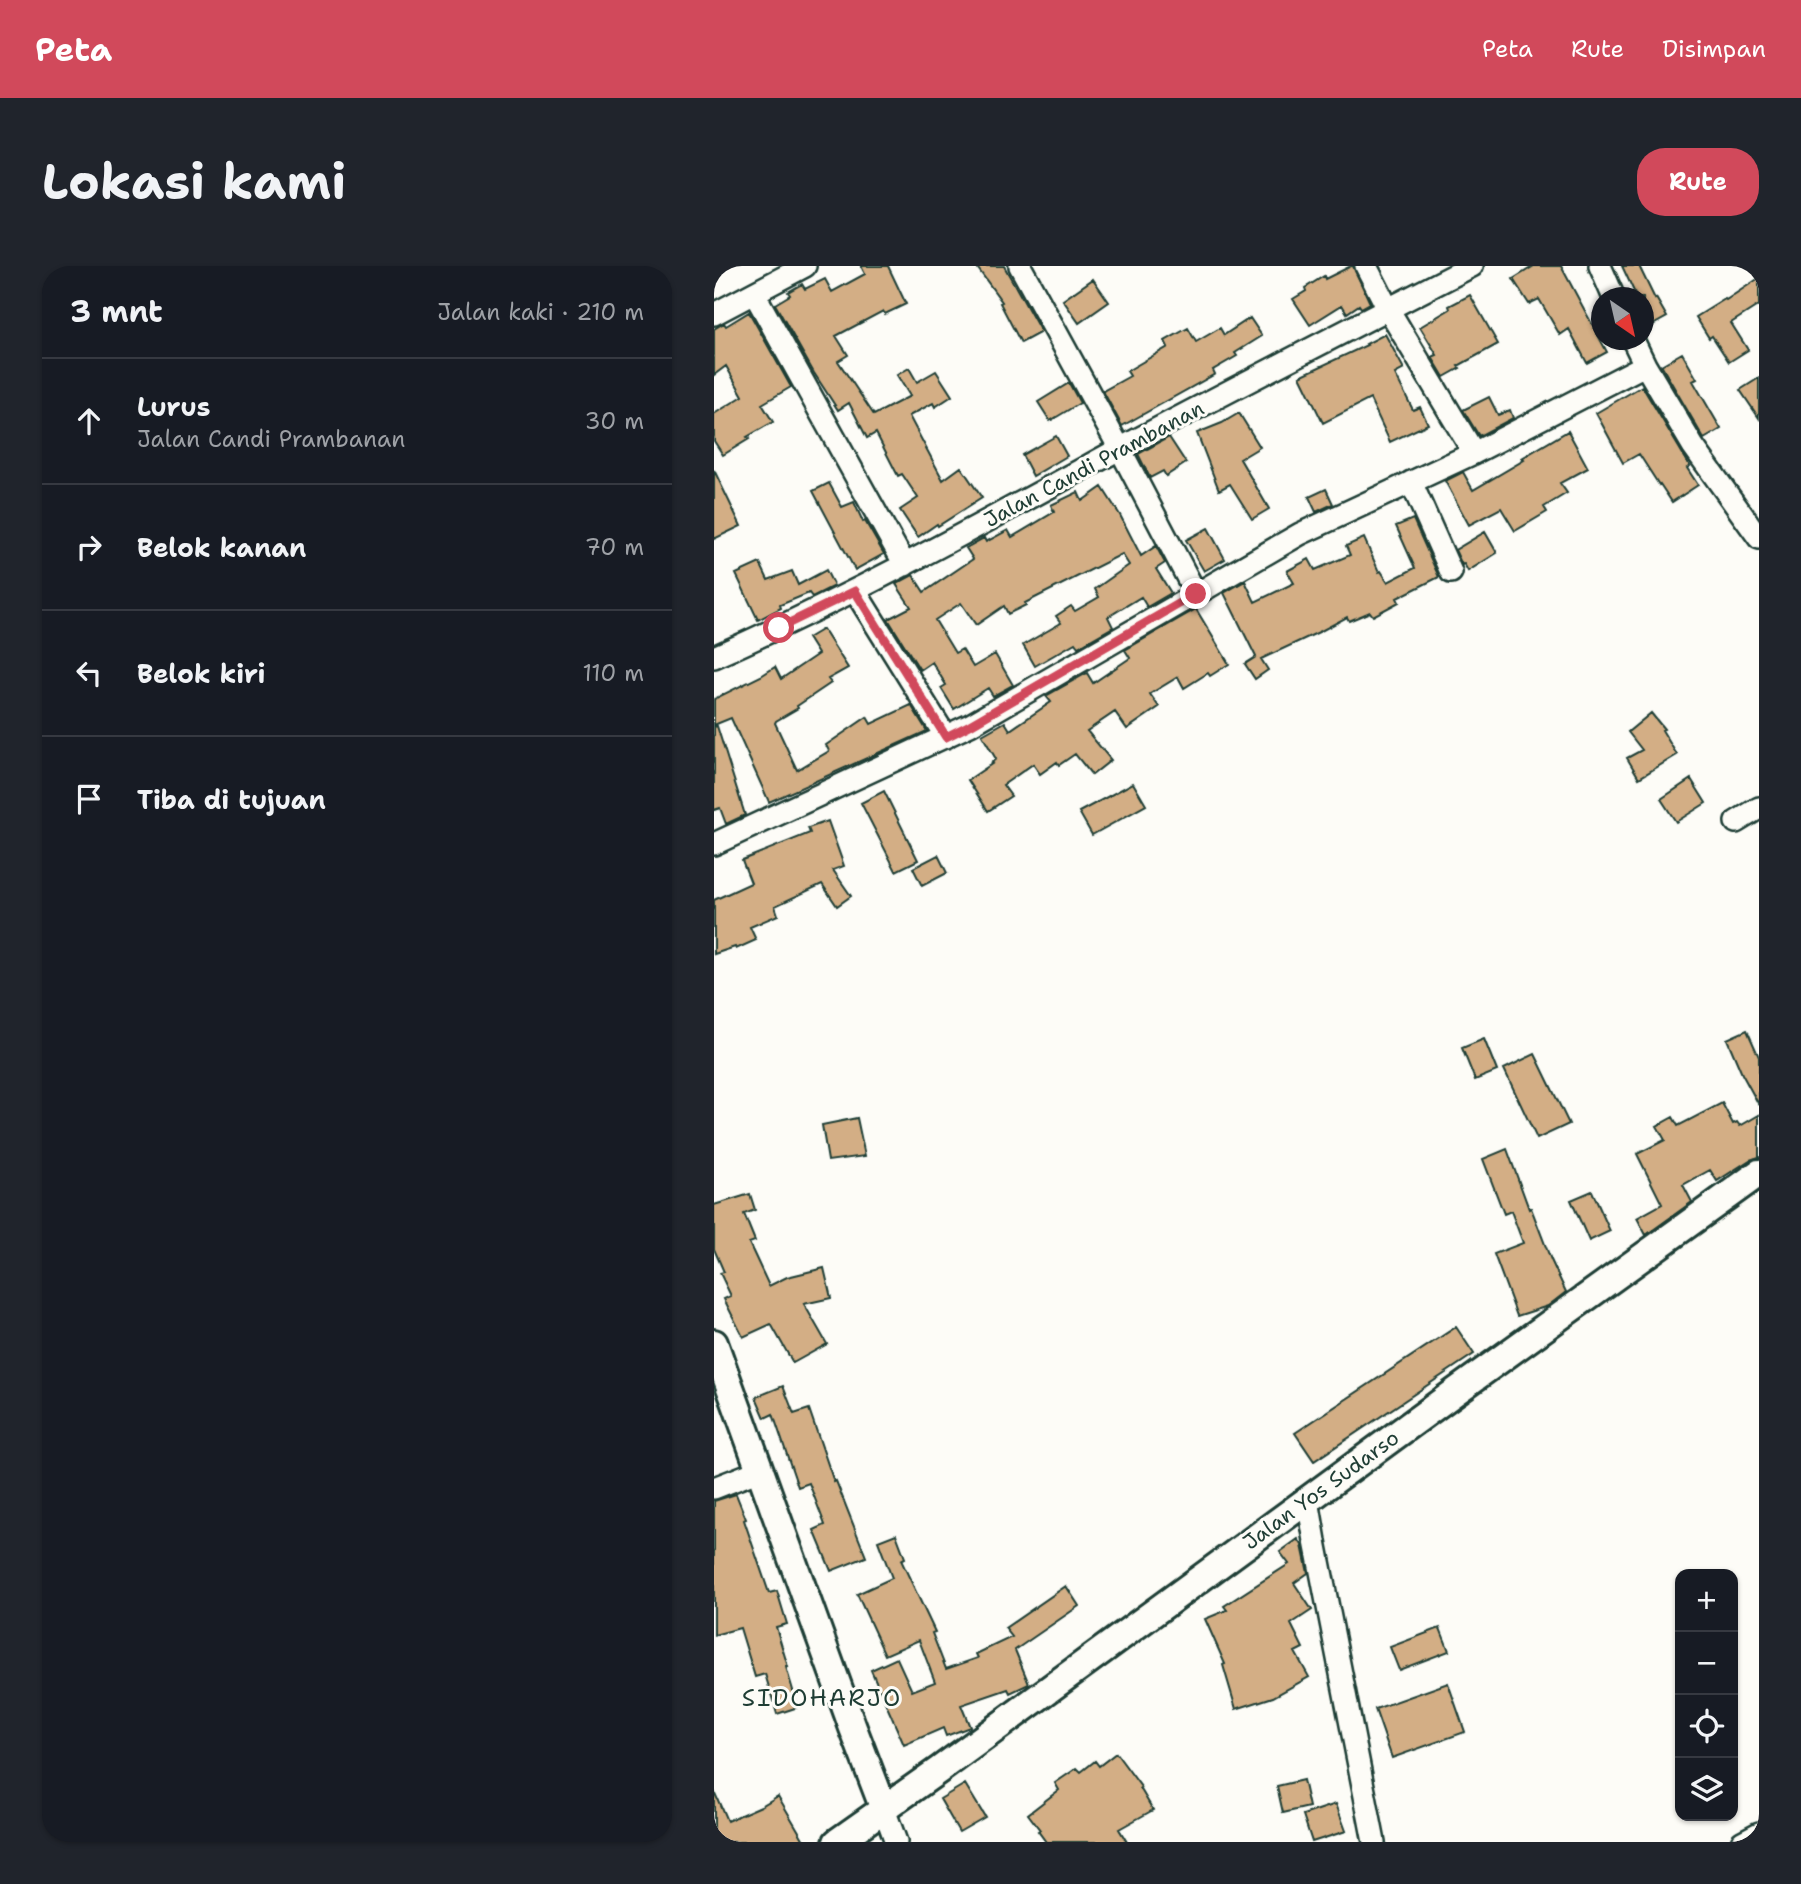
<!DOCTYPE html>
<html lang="id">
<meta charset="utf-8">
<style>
:root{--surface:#171b24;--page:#20242c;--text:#f1f3f6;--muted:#9ea1a6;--line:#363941;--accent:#d1495b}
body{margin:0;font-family:"Shantell Sans",sans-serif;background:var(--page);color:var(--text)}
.controls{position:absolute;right:21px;bottom:21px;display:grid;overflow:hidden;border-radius:14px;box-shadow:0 2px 5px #0004}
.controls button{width:63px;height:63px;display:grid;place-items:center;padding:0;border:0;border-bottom:2px solid var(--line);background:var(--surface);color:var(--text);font:35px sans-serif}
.compass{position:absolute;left:877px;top:21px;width:63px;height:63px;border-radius:50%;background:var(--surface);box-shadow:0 2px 5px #0004;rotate:146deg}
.stop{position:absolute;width:21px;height:21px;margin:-16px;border:5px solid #d1495b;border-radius:50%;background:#fff}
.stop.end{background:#d1495b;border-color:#fff;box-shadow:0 2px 7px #0008}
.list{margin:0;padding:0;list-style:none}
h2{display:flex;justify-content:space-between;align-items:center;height:91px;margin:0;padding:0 28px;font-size:30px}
h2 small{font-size:23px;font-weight:400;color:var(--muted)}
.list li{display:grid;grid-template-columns:46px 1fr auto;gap:21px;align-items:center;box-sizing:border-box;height:126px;padding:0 28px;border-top:2px solid var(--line)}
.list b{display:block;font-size:26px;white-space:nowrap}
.list p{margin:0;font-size:23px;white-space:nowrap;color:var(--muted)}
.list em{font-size:23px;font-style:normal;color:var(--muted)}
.icon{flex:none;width:38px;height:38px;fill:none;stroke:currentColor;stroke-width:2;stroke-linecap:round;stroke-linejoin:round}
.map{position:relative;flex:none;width:1045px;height:1576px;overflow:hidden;border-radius:28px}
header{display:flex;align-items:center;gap:42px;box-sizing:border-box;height:98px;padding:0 35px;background:var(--accent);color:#fff}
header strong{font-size:33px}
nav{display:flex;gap:38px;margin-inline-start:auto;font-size:24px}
.intro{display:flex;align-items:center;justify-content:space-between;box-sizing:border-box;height:168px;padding:0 42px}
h1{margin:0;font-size:49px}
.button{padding:18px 32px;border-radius:28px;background:var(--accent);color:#fff;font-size:24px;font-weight:700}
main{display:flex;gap:42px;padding:0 42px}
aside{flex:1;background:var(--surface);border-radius:28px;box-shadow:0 2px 5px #0004}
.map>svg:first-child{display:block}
.building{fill:#d3ae85;stroke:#1f3d34;stroke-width:2}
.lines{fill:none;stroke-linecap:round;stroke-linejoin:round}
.minor-casing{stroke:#1f3d34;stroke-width:26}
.major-casing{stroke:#1f3d34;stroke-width:32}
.minor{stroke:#fdfcf7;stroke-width:21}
.major{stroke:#fdfcf7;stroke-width:26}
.route{stroke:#d1495b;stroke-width:9}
.labels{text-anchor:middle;stroke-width:6;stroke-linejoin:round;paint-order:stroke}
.street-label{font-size:21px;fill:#1f3d34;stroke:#fdfcf7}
.quarter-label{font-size:24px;letter-spacing:2px;fill:#1f3d34;stroke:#fdfcf7}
</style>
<header>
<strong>Peta</strong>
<nav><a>Peta</a><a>Rute</a><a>Disimpan</a></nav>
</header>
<div class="intro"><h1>Lokasi kami</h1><a class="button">Rute</a></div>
<main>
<aside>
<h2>3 mnt<small>Jalan kaki · 210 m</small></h2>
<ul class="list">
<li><svg class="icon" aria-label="ahead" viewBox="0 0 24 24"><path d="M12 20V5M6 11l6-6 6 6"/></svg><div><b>Lurus</b><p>Jalan Candi Prambanan</p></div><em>30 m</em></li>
<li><svg class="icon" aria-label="right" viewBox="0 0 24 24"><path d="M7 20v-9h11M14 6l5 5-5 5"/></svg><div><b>Belok kanan</b></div><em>70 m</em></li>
<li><svg class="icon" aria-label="left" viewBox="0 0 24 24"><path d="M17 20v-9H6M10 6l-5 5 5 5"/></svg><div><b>Belok kiri</b></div><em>110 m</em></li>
<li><svg class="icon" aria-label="arrive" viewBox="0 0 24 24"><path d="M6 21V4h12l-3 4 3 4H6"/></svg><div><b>Tiba di tujuan</b></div></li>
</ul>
</aside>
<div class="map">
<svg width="1045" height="1576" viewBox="0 0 1045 1576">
<rect width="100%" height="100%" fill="#fdfcf7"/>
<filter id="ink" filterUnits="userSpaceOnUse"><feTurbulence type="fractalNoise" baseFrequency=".0143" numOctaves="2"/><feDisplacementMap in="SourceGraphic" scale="14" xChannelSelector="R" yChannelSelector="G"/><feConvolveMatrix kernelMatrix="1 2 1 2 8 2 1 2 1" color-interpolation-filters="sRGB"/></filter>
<g filter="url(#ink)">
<path class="building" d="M 147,0 L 174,0 L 192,38 L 171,48 L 169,45 L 122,70 L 134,89 L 124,95 L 160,149 L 196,130 L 183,109 L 195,102 L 203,116 L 222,105 L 238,130 L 221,141 L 219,137 L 195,150 L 229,214 L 247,201 L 268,232 L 224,260 L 223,258 L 204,271 L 186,244 L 204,232 L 188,208 L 184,210 L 162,167 L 153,172 L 135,137 L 124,144 L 100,107 L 61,38 L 76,29 L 74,26 L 88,18 L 91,23 L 111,13 L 118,26 L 151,8 Z
M 262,0 L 290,0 L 327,66 L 307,77 L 286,37 L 288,36 Z
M 637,0 L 639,0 L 656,37 L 647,42 L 645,39 L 633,47 L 628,39 L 596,59 L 579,33 L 592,25 L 591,22 L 610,10 L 611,13 Z
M 820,0 L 847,0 L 893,86 L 873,97 L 855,63 L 846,69 L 825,33 L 815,38 L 799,13 Z
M 908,0 L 925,0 L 941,33 L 942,32 L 953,51 L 937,60 L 929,46 L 929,32 L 923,32 Z
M 1045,12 L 1045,39 L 1017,57 L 1034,84 L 1015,96 L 998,70 L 995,72 L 982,51 L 1011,33 L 1012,34 Z
M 379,13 L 395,36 L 365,57 L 349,34 Z
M 756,29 L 784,78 L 744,100 L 746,102 L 730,111 L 718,91 L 723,89 L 706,61 L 736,43 L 735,40 Z
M 35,46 L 77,121 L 48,138 L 59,156 L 33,171 L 35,173 L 9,189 L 0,175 L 0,148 L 29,130 L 12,100 L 0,109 L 0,63 L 10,57 L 12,60 Z
M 536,52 L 548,70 L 521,87 L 523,90 L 499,104 L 501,108 L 408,160 L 389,125 L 416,110 L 413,105 L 454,81 L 451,75 L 474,62 L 482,76 L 506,62 L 510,69 Z
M 671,68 L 690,103 L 681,108 L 699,144 L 706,141 L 714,158 L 676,176 L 656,133 L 609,157 L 586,110 L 653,79 L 652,78 Z
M 968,87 L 983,113 L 979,115 L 1007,163 L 990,173 L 947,99 Z
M 1045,112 L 1045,152 L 1026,124 Z
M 355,117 L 366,137 L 336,155 L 324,136 Z
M 928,120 L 976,200 L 973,202 L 984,219 L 958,236 L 946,218 L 945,219 L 925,188 L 909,197 L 882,147 Z
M 775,131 L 784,149 L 796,144 L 799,152 L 765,170 L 749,144 Z
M 525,147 L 546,181 L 526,193 L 555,243 L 538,253 L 516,218 L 505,224 L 483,167 L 508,157 Z
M 854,165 L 874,202 L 846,217 L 853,227 L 830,241 L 833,246 L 801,265 L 787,242 L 755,259 L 731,215 L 749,206 L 759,224 L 810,194 L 808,192 Z
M 342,170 L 353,190 L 319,210 L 308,189 Z
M 455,171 L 472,197 L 452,210 L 449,205 L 436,212 L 424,188 Z
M 0,204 L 27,260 L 0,273 Z
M 115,217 L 128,241 L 140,236 L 149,256 L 151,255 L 170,288 L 141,304 L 99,225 Z
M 388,221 L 406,249 L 427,290 L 442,280 L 451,297 L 442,303 L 457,327 L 433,341 L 427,331 L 394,351 L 399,361 L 364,381 L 361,377 L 321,400 L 309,379 L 347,357 L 342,350 L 357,340 L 361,345 L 385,331 L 381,323 L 415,299 L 408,288 L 311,337 L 312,339 L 294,348 L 290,340 L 262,359 L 247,337 L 221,354 L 241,387 L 248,383 L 259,401 L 281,388 L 299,419 L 279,430 L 274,422 L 240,443 L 227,422 L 232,419 L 218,396 L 206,404 L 174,353 L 197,341 L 182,318 L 199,309 L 210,326 L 259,293 L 252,282 L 270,272 L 272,276 L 294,264 L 298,271 L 340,246 L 337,239 L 364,226 L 368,235 Z
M 612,223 L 619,238 L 602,246 L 595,231 Z
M 699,253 L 725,311 L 683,332 L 685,336 L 659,350 L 656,346 L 635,355 L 633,351 L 607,365 L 547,393 L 554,404 L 541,413 L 531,398 L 542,391 L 510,327 L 531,315 L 541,336 L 580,317 L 573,305 L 595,293 L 601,304 L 636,289 L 632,280 L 650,272 L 665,306 L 667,305 L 674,316 L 701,302 L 682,260 Z
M 494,262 L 511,293 L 490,305 L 472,274 Z
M 771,266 L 783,287 L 754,305 L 750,298 L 748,299 L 741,284 Z
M 46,297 L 54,314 L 78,305 L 84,319 L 112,304 L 120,320 L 98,331 L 95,327 L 66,339 L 67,342 L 44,354 L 22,308 Z
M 482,343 L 515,398 L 496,410 L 494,407 L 470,422 L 464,411 L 436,428 L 445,441 L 413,463 L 401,446 L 373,465 L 397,494 L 378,509 L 361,488 L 345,499 L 343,496 L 326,508 L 319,498 L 289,519 L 297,530 L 274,545 L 254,514 L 279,497 L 278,496 L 282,493 L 268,469 L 291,456 L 296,464 L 337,436 L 332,430 L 373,407 L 379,417 L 416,392 L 411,384 Z
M 109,363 L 134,402 L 114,413 L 117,417 L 83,440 L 84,442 L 62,455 L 61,457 L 83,504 L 115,485 L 112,479 L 153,451 L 157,458 L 197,439 L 213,465 L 55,536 L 17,452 L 0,459 L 0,433 L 47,410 L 61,401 L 67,413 L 104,388 L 94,372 Z
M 937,447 L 950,463 L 948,464 L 963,489 L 925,512 L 913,492 L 928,484 L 914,466 Z
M 3,460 L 31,549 L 12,558 L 6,542 L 0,544 L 0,461 Z
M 977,513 L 992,537 L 962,556 L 947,533 Z
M 419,517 L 432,539 L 378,569 L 365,546 Z
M 170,525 L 204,594 L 182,605 L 147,537 Z
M 114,555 L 130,600 L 119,604 L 137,630 L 123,640 L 108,618 L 61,640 L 64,649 L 36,661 L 42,674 L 22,683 L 21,681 L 0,688 L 0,634 L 37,617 L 28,594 L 96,567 L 94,562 Z
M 224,589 L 233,607 L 208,620 L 199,602 Z
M 1033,764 L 1045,791 L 1045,839 L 1028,808 L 1013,773 Z
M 770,773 L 783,805 L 761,814 L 748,782 Z
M 821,788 L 855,858 L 823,873 L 790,803 Z
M 1008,837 L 1019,858 L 1023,856 L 1026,860 L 1045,849 L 1045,891 L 1036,894 L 1003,915 L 996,904 L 969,919 L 978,936 L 932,969 L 923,952 L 948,938 L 923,888 L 951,874 L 943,860 L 959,851 L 964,860 Z
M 143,852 L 151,890 L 114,895 L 108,859 Z
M 793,883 L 815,943 L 817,942 L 837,994 L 852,1026 L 834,1040 L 803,1050 L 780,988 L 809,977 L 797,945 L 790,948 L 769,893 Z
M 878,925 L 896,965 L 875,975 L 857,934 Z
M 36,928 L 41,944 L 30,948 L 41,975 L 35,977 L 55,1020 L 73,1011 L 110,1002 L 117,1032 L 90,1038 L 113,1078 L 79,1097 L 57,1058 L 29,1071 L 10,1033 L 17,1030 L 6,1007 L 10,1006 L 0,983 L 0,939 Z
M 742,1061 L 760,1088 L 600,1195 L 581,1167 Z
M 69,1120 L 80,1148 L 95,1143 L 120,1216 L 122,1215 L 152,1291 L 117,1305 L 100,1264 L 111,1259 L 95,1217 L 84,1221 L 59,1148 L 51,1152 L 42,1131 Z
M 22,1228 L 32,1253 L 30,1254 L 55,1327 L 63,1325 L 73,1358 L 62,1361 L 74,1401 L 72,1401 L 84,1441 L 63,1448 L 51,1408 L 41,1411 L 26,1362 L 0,1369 L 0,1235 Z
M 182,1268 L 191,1292 L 187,1294 L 221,1366 L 218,1367 L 232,1403 L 264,1392 L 262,1388 L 298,1371 L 291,1362 L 352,1320 L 365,1340 L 301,1384 L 315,1418 L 296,1427 L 294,1423 L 247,1439 L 256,1461 L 232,1470 L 229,1462 L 190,1479 L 157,1404 L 183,1392 L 198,1425 L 221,1416 L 205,1374 L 171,1389 L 143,1328 L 178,1312 L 164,1275 Z
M 584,1273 L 588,1279 L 594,1307 L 580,1317 L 598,1344 L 577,1358 L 589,1382 L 581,1386 L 595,1411 L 559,1431 L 522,1443 L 509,1399 L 511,1398 L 491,1353 L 513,1344 L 510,1340 L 575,1298 L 566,1286 Z
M 726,1362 L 735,1385 L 685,1404 L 676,1381 Z
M 734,1417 L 751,1466 L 678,1492 L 661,1443 Z
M 402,1487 L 427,1521 L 426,1522 L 439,1544 L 405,1563 L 413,1576 L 332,1576 L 324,1565 L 326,1564 L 314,1548 L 345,1524 L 341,1517 L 363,1502 L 367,1506 L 381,1495 L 385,1500 Z
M 589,1514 L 595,1541 L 569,1547 L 563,1520 Z
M 251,1518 L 271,1551 L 245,1566 L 226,1533 Z
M 0,1525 L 13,1555 L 47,1540 L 64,1530 L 91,1576 L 0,1576 Z
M 622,1538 L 632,1565 L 598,1576 L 589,1549 Z"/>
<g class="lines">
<g class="minor-casing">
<path id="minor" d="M 306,0 L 406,183 L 482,328
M 652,0 L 674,43 L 760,187
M 886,0 L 900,32
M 40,27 L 191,299
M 0,48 L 91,0
M 919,74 L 931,99 L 979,180 L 1045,272
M 697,216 L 737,306
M 141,325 L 232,471
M 0,391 C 136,331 266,259 396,188 C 516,124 637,62 758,0
M 1022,556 L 1045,542
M 0,578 L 256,459 L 586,268 L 760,187 L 931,99
M 0,1222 L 46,1204
M 594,1234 L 601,1275 L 660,1576
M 170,1543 L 182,1576
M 1028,1576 L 1045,1567"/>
</g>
<g class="major-casing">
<path id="major" d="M 0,1077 L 139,1462 L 170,1543
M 123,1576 L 225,1504 L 741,1126 L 1045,907"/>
</g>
<use href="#minor" class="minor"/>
<use href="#major" class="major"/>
</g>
</g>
<g class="lines" filter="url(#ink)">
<path class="route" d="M 65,362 L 141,325 L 232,471 L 256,459 L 482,328"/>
</g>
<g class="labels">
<g class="street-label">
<text transform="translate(380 198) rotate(-28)" y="7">Jalan Candi Prambanan</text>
<text transform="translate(607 1224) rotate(-36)" y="7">Jalan Yos Sudarso</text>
</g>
<g class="quarter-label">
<text x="108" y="1440">SIDOHARJO</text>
</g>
</g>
</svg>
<div class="controls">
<button>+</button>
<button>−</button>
<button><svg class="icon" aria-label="locate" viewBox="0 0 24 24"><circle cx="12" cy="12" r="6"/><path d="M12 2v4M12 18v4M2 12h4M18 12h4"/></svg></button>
<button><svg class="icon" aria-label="layers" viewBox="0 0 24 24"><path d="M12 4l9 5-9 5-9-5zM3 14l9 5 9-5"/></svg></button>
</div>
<svg class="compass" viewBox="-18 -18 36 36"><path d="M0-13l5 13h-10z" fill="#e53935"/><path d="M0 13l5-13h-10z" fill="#9ea1a6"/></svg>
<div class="stop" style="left:65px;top:362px"></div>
<div class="stop end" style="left:482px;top:328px"></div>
</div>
</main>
